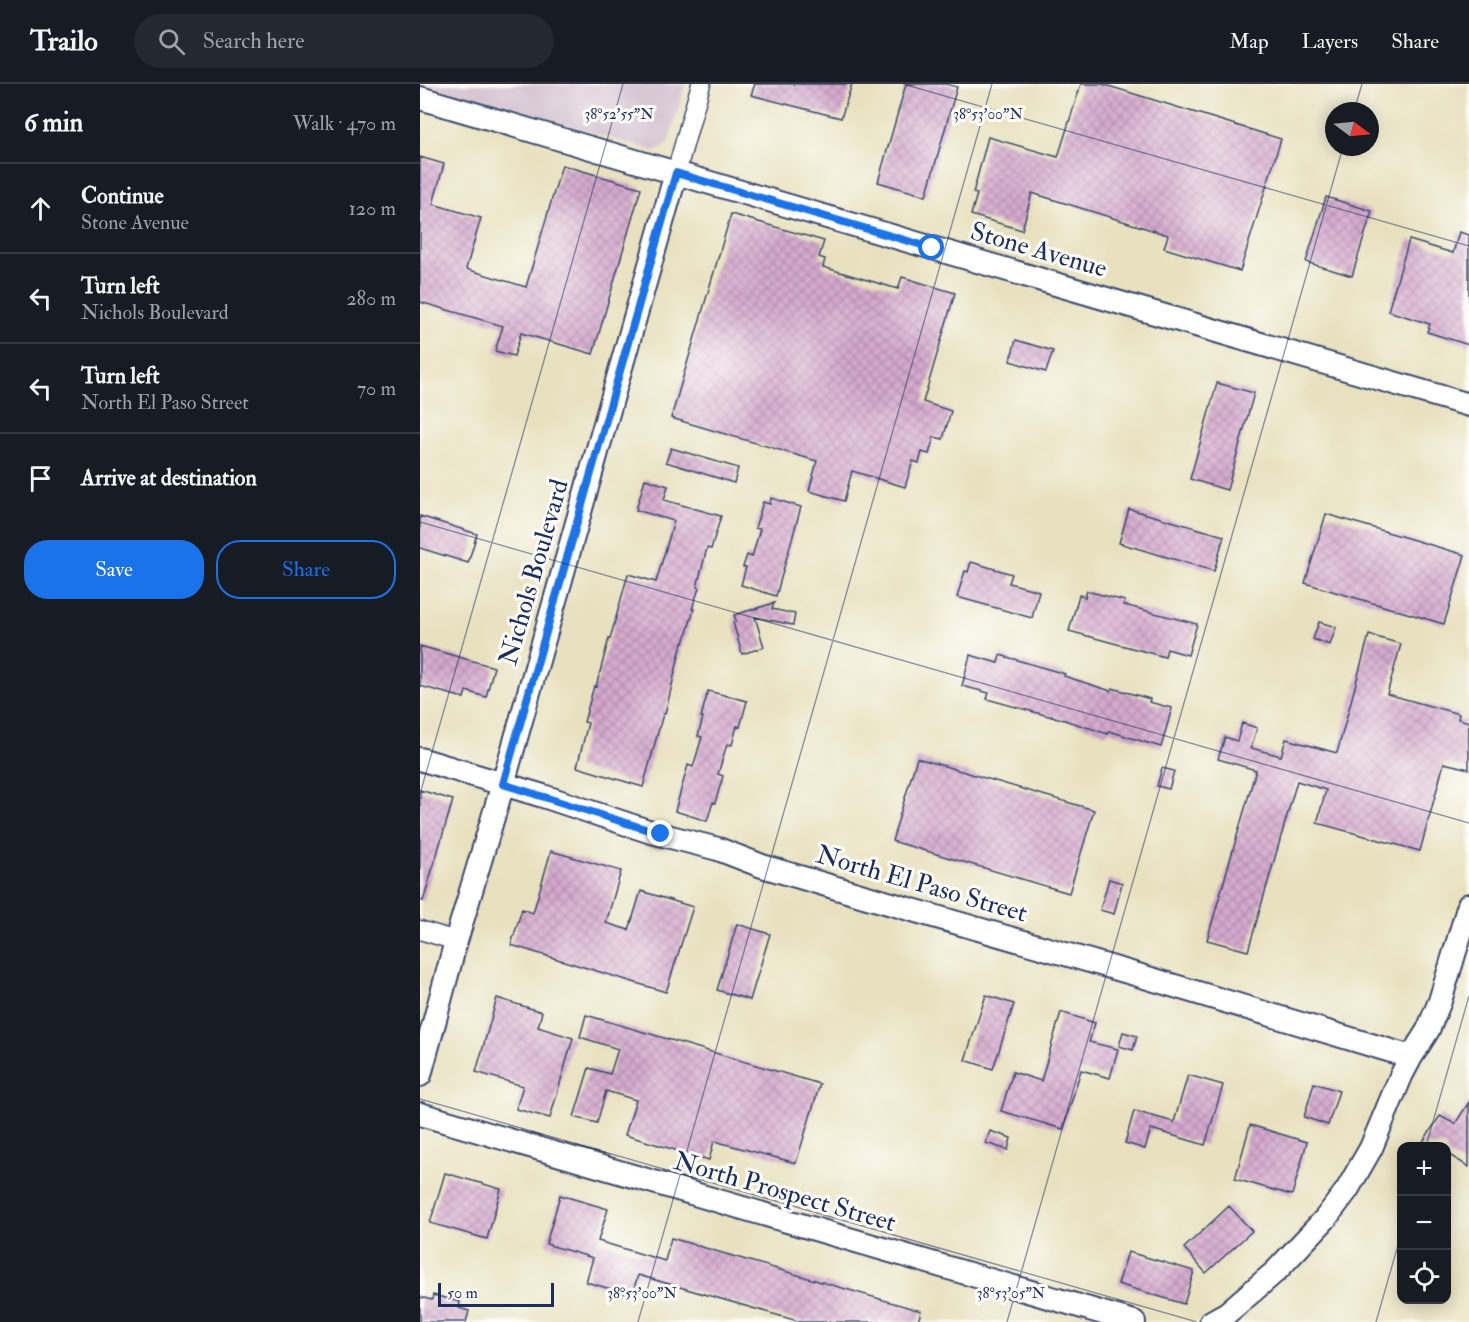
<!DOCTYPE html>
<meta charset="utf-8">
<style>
:root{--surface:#171b24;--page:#242831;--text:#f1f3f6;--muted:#9ea1a6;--line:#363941;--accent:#1a73e8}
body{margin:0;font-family:"IM FELL Double Pica",serif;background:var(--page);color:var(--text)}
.controls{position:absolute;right:18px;bottom:18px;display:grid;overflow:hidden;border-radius:12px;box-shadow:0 3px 15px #0003}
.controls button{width:54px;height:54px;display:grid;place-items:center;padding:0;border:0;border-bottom:2px solid var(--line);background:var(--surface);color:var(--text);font:30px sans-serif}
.compass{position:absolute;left:905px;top:18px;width:54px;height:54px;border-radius:50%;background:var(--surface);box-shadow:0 3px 15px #0003;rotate:106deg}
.scale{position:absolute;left:18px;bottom:15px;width:116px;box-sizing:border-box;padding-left:6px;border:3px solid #1b2f5e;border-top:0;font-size:16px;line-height:21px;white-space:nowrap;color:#1b2f5e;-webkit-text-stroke:4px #fdfcf7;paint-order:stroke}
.stop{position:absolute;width:18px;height:18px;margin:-14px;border:4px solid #1a73e8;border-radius:50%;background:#fff}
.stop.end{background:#1a73e8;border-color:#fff;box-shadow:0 2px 6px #0008}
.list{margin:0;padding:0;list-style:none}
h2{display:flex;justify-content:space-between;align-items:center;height:78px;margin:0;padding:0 24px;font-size:26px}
h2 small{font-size:20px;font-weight:400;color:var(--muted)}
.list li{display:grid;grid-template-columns:39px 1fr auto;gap:18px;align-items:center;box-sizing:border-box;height:90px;padding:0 24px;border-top:2px solid var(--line)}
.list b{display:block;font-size:22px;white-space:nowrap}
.list p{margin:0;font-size:20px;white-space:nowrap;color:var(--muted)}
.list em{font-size:20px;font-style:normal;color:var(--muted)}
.actions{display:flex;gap:12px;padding:18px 24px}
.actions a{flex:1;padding:14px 0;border:2px solid var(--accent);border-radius:24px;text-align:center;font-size:21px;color:var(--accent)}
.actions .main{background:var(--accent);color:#fff}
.icon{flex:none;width:33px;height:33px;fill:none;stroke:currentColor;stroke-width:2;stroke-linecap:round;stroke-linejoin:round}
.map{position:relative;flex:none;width:1049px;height:1238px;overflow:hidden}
header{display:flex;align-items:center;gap:36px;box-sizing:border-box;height:84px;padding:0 30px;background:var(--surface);border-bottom:2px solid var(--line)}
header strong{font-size:28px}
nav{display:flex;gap:33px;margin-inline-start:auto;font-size:21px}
.search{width:420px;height:54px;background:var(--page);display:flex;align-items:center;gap:15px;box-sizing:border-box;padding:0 21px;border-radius:33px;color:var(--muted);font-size:22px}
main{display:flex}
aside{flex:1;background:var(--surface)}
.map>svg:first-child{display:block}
.industrial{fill:#cfbdce}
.building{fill:url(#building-cross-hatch)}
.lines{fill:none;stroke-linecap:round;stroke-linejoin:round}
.minor-casing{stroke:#3a4a6d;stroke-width:21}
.tertiary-casing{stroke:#3a4a6d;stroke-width:26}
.minor{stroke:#fff;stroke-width:18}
.tertiary{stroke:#fff;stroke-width:22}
.route{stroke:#1a73e8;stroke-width:8}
.ticks{fill:none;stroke:#1b2f5e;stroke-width:1.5;stroke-opacity:0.45}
.labels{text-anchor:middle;stroke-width:6;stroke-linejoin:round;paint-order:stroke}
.street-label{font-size:26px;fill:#1b2f5e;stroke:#fdfcf7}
.ticks-label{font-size:15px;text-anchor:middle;fill:#1b2f5e;stroke:#fdfcf7;stroke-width:6;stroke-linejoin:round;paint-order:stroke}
</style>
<header>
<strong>Trailo</strong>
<div class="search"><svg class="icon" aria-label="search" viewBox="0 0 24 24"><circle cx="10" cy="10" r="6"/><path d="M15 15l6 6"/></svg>Search here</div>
<nav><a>Map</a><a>Layers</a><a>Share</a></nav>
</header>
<main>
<aside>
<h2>6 min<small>Walk · 470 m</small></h2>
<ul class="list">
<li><svg class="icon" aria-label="ahead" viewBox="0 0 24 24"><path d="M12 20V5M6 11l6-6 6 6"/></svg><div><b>Continue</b><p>Stone Avenue</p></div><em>120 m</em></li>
<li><svg class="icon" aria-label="left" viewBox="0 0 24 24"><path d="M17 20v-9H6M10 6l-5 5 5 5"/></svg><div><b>Turn left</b><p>Nichols Boulevard</p></div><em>280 m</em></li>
<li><svg class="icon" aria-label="left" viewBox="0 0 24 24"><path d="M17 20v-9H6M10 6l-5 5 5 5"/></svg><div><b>Turn left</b><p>North El Paso Street</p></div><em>70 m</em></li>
<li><svg class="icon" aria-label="arrive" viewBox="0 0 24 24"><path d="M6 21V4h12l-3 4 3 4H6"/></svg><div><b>Arrive at destination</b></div></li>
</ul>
<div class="actions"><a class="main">Save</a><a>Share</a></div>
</aside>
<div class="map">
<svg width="1049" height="1238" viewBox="0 0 1049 1238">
<defs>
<pattern id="building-cross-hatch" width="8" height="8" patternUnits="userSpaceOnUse" patternTransform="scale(1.5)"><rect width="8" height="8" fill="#d6aace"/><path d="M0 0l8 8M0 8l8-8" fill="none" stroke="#ad8baa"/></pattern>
</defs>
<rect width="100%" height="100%" fill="#fdfcf7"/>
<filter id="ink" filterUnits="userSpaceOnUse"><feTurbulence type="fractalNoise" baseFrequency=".0167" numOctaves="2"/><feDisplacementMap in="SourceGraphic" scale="12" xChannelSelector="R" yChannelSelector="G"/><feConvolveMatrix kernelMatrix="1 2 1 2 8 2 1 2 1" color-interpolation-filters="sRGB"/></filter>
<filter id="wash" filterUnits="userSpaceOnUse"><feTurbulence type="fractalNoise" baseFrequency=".008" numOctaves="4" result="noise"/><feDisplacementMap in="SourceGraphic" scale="24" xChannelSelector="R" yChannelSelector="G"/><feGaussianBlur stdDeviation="1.35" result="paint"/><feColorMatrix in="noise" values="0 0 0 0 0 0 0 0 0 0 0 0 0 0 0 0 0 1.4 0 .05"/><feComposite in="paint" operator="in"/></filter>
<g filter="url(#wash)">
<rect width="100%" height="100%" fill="#e8e1bf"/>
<path class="industrial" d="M 5,0 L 265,0 L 249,57 L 243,64 L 235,67 Z"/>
<g id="blocks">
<path class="building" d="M 335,0 L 432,0 L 421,34 L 331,11 Z
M 486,0 L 526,0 L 537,3 L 506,112 L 458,98 Z
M 661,0 L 682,0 L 861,55 L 820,187 L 744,164 L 748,151 L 612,109 L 602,146 L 551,131 L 557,110 L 553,109 L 568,53 L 638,73 Z
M 0,73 L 24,80 L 13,120 L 61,134 L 46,185 L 106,203 L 142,81 L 221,104 L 173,270 L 101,249 L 94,272 L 75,267 L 83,242 L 0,218 Z
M 906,113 L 952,127 L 932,192 L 886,178 Z
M 311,130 L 404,157 L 399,173 L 405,175 L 403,183 L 478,205 L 482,193 L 535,209 L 503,318 L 531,327 L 523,355 L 514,353 L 509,370 L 502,368 L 499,379 L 493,377 L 485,403 L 432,387 L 424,417 L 389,407 L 397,377 L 251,334 Z
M 1039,148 L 1049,151 L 1049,261 L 1007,248 L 1010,240 L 968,227 L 989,156 L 1033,169 Z
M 596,256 L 633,267 L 626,288 L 590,277 Z
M 797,299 L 834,309 L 807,406 L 770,395 Z
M 251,364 L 318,384 L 314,399 L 246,378 Z
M 225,395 L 248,402 L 244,416 L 301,432 L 291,465 L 287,464 L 277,503 L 279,504 L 272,525 L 274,525 L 264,559 L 262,559 L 245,630 L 243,630 L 223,703 L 157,683 L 168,639 L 164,638 L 174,602 L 176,603 L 189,554 L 190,555 L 208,490 L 236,498 L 254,437 L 216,426 Z
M 351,414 L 381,423 L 356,512 L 321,501 L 326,483 L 323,483 L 327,471 L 332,473 L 340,445 L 335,444 L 343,418 L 350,420 Z
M 709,425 L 804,452 L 794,487 L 699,459 Z
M 906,430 L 1045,471 L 1024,540 L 885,499 Z
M 0,432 L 57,450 L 48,479 L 0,464 Z
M 551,478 L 592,490 L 589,499 L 619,507 L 612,534 L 537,513 L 545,487 L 548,488 Z
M 667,507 L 705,517 L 704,521 L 777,540 L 768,571 L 747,565 L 745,573 L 649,547 L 659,511 L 665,513 Z
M 354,519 L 352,525 L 375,530 L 373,541 L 335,533 L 344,563 L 322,570 L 313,538 L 316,537 L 314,531 Z
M 899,538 L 916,543 L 910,561 L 893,555 Z
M 949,551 L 981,560 L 967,610 L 1039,630 L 1038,635 L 1049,638 L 1049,685 L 1024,679 L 1000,767 L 897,739 L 906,706 L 877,697 L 828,867 L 787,856 L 836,686 L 798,675 L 805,653 L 817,657 L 822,639 L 837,644 L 831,664 L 861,672 L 866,655 L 917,669 Z
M 0,562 L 74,583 L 66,613 L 46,607 L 44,614 L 0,602 Z
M 550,571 L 578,579 L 580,571 L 645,590 L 644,592 L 691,607 L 692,604 L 730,615 L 729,618 L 752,624 L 741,663 L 689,647 L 688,650 L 632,632 L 632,633 L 567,615 L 569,609 L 542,602 Z
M 288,607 L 327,617 L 320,643 L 317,642 L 312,661 L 307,660 L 298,690 L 303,692 L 295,719 L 293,718 L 287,737 L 255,727 L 268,681 L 273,683 L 282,653 L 278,652 L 283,633 L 281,633 Z
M 497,674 L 674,726 L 649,809 L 472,757 Z
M 742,684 L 754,687 L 749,705 L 737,702 Z
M 0,706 L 33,716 L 3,817 L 0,816 Z
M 131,767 L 201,787 L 186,839 L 209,846 L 221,807 L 273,823 L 246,908 L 91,861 L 102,825 L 113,829 Z
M 689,795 L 702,799 L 694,830 L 680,826 Z
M 317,840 L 350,850 L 330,916 L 297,906 Z
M 566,911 L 594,920 L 573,985 L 545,976 Z
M 77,914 L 122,928 L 118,943 L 153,954 L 130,1034 L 96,1025 L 103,1002 L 56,988 Z
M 641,928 L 675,939 L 669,958 L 698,965 L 690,994 L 661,986 L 643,1045 L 581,1027 L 593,988 L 621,997 Z
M 166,931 L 400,1000 L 376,1079 L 294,1057 L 289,1076 L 205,1051 L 216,1016 L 186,1007 L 177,1039 L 154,1033 L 169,984 L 190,990 L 198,965 L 160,953 Z
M 703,948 L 717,952 L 713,966 L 699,962 Z
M 768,991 L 803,1001 L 785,1061 L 731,1045 L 725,1065 L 705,1059 L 714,1027 L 754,1038 Z
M 894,999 L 919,1007 L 908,1041 L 884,1033 Z
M 1049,1018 L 1049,1083 L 1026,1069 L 1026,1062 L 1000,1062 L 1020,1032 L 1035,1040 Z
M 830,1041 L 887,1058 L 872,1111 L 815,1095 Z
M 570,1047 L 591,1054 L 588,1066 L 566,1059 Z
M 25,1089 L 81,1105 L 67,1155 L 10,1139 Z
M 140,1111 L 188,1125 L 178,1157 L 245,1177 L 251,1154 L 501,1227 L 498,1238 L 381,1238 L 218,1191 L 212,1211 L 166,1198 L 173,1174 L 126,1160 Z
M 809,1122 L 832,1147 L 786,1189 L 764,1164 Z
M 708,1168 L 774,1187 L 764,1220 L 698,1200 Z
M 13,1211 L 40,1218 L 39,1224 L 49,1227 L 46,1238 L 0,1238 L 0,1213 L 12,1216 Z"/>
</g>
</g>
<g filter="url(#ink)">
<use href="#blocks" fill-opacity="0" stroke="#3a4a6d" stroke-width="1.5"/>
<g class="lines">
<g class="minor-casing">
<path id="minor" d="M 256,89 L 281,0
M 0,846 L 36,857"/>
</g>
<g class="tertiary-casing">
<path id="tertiary" d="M 0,14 L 1049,321
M 0,675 L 123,712 L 231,748 L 298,765 L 342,782 L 437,810 L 718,891 L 991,973
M 0,991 L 36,857 L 83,700 L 256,89
M 0,1030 L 714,1238
M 791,1238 L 807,1229 L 856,1187 L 905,1135 L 927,1106 L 951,1064 L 981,992 L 991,973 L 1008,946 L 1020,917 L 1049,821"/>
</g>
<use href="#minor" class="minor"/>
<use href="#tertiary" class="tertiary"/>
</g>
</g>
<g class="lines" filter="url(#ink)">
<path class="route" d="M 241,750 L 83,700 L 256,89 L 512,164"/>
</g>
<path class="ticks" d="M 483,0 L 1049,162M 934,27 L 942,0M 0,438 L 1049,739M 0,710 L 203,0M 0,1015 L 777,1238M 1006,1062 L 1049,912M 218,1238 L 572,0M 587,1238 L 923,63M 956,1238 L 982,1147"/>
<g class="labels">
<g class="street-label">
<text transform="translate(619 165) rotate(16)" y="9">Stone Avenue</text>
<text transform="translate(113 488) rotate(-74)" y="9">Nichols Boulevard</text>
<text transform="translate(502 799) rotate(16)" y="9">North El Paso Street</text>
<text transform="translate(365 1107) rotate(16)" y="9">North Prospect Street</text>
</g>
</g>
<g class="ticks-label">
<text x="199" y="35">38°52'55"N</text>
<text x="568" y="35">38°53'00"N</text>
<text x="222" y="1214">38°53'00"N</text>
<text x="591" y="1214">38°53'05"N</text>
</g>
</svg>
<div class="controls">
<button>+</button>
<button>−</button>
<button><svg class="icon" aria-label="locate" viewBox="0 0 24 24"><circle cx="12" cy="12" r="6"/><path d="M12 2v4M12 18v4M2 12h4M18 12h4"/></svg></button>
</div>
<svg class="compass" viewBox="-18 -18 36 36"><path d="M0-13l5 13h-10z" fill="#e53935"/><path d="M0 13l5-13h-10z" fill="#9ea1a6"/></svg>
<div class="scale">50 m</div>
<div class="stop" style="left:512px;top:164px"></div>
<div class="stop end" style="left:241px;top:750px"></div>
</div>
</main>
